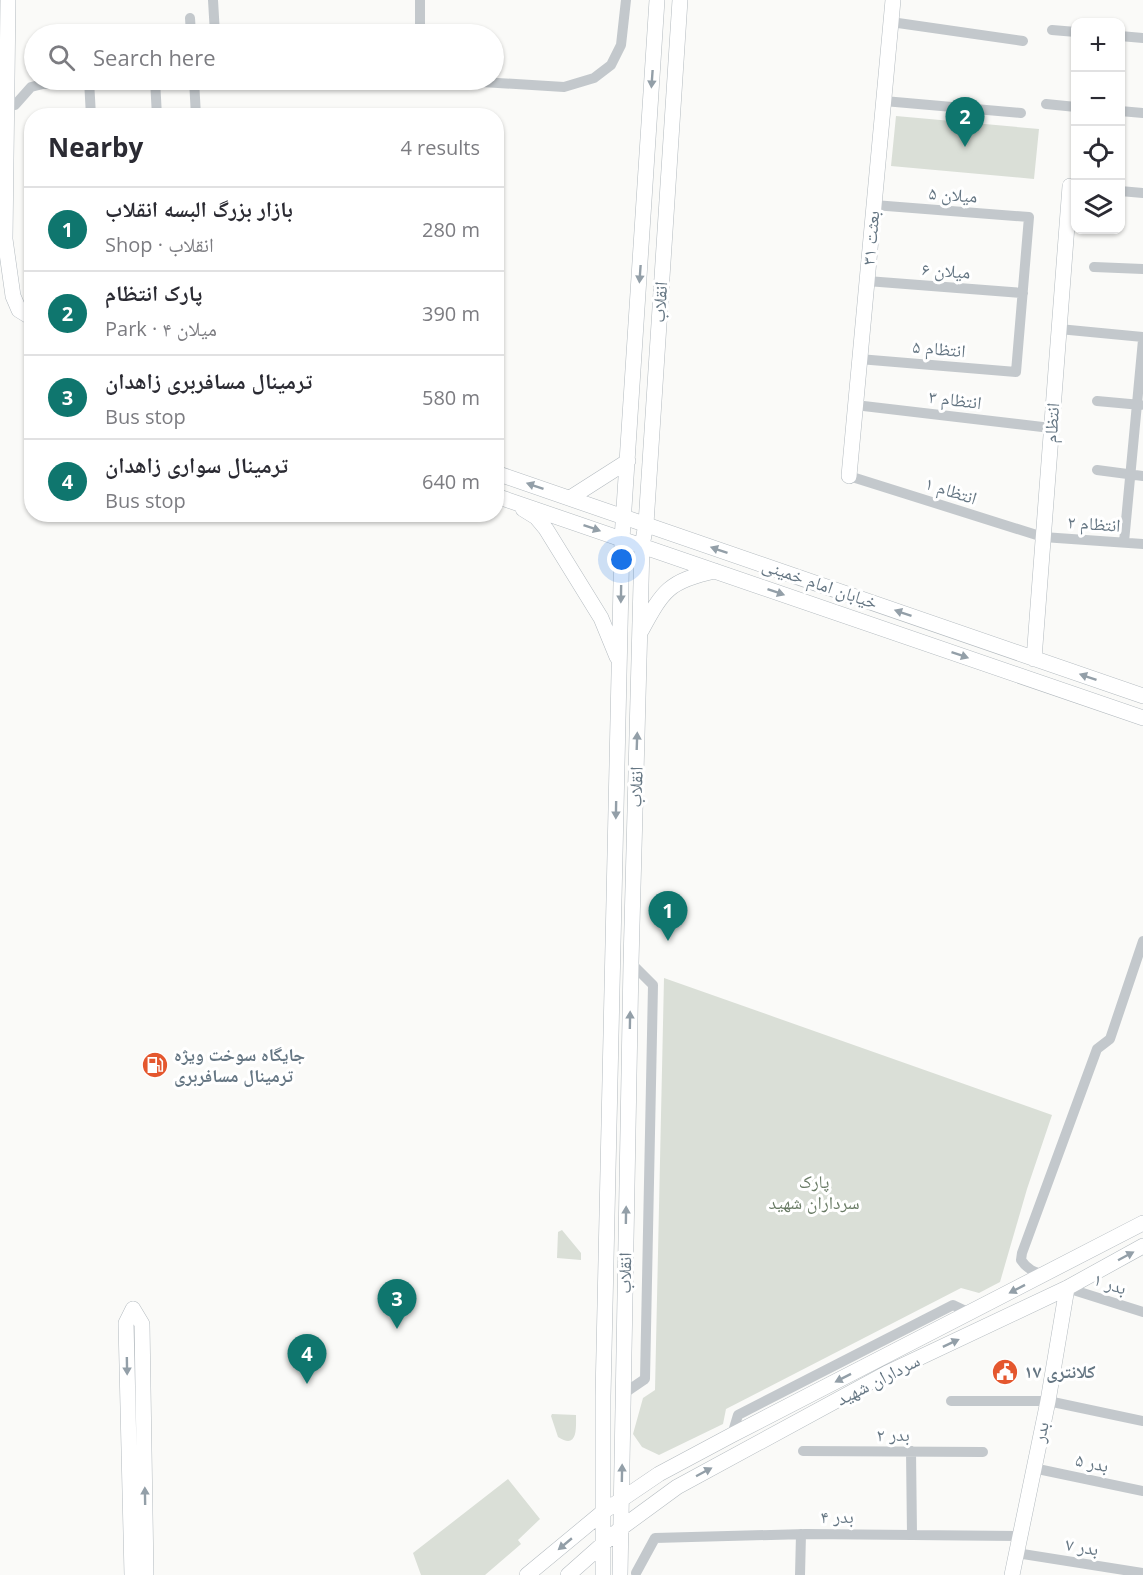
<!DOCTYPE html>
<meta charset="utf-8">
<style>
:root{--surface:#fff;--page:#f2f2f3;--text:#2b2b33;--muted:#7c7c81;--line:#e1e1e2;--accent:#0f766e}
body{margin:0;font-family:"Open Sans","Noto Naskh Arabic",sans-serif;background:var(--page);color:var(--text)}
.controls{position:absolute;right:18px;top:18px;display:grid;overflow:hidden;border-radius:12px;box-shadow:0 2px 4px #0004}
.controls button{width:54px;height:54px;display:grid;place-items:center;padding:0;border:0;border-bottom:2px solid var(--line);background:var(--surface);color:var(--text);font:30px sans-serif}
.you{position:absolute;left:622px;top:560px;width:21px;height:21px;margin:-15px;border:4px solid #fff;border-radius:50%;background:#1a73e8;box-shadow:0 0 0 9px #1a73e833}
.badge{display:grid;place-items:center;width:39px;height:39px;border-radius:50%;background:var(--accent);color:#fff;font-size:20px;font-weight:700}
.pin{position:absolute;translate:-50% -50px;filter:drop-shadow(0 2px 3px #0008)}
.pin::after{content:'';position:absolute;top:32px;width:21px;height:18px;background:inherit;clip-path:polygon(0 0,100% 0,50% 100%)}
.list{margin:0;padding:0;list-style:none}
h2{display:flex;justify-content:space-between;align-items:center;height:78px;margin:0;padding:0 24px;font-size:26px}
h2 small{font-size:20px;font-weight:400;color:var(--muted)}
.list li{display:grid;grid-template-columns:39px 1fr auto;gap:18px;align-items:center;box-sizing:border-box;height:84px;padding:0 24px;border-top:2px solid var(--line)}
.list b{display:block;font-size:22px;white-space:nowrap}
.list p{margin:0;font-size:20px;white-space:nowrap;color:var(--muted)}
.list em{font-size:20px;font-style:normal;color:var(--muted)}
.icon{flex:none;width:33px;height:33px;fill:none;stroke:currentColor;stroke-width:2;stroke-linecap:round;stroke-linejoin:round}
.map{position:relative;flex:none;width:1143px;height:1575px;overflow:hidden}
.search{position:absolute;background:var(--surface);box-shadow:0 2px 4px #0004;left:24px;top:24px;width:480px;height:66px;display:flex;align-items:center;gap:15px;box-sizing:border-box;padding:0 21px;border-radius:33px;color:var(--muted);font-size:22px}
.panel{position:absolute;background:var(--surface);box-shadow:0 2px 4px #0004;left:24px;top:108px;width:480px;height:414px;border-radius:24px}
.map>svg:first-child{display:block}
.green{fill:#dadfd7}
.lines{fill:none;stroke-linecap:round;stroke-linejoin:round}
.secondary-casing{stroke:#b3babf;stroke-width:16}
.street{stroke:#c3c8cc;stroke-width:10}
.secondary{stroke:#fff;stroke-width:15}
.oneway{fill:#939fa8}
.labels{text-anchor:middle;stroke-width:6;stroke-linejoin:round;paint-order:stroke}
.street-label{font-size:18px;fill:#657683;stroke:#fff}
.poi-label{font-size:18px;font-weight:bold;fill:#657683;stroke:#fff;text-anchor:start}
.park-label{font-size:18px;fill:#687a64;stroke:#fff}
</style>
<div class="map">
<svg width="1143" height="1575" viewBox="0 0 1143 1575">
<rect width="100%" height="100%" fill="#fafaf8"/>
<path class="green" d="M 896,116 L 1039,129 L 1034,179 L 891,166 Z
M 664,978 L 1052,1115 L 1027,1189 L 1000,1282 L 979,1293 L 961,1288 L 726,1409 L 723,1424 L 659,1455 L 642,1447 L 633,1434 L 643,1398 L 655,1390 Z
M 562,1230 L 581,1253 L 581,1260 L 557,1258 L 558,1232 Z
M 552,1414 L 576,1415 C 576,1428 578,1450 558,1437 L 551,1416 Z
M 508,1479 L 540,1519 L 518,1540 L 521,1544 L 485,1575 L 421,1575 L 413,1553 Z"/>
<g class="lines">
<g class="secondary-casing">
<path id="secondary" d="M 8,0 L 5,239 L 13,296 L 19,310 L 32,318
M 496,473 L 1143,696
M 849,476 L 893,0
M 496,496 L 1143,718
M 570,498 L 628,461
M 523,509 L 536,517 L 546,529 L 601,618 L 617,657
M 641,631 C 663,591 668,581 715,571
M 1034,659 L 1070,186
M 133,1309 L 142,1324 L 146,1575
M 132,1575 L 126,1323 L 133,1309
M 527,1575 L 603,1512 L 659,1474 L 732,1435 L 1143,1223
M 568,1575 L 621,1528 L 677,1487 L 887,1373 L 1067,1288 L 1143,1246
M 603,1575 L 603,1396 L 622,539 L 657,0
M 620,1575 L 631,963 L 642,546 L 646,524 L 680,0
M 1012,1575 L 1048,1401 L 1067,1288"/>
</g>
<path class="street" d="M 213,0 L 215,34
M 190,18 L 191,34
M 891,22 L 1023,41
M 1052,30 L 1076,32
M 420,34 L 420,0
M 1120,36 L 1143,38
M 89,80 L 91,116
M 155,80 L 157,116
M 194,80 L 196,116
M 449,80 L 564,87 L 594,78 L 611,65 L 621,45 L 626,0
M 884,101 L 1021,113
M 1046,104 L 1076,107
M 15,105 L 31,87 L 43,84 L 179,80
M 1120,111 L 1143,113
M 1120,191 L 1143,193
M 1094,267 L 1143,269
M 867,281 L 1023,293
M 1059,329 L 1143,337
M 859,359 L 1016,372 L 1029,217 L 874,205
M 1097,401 L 1141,405
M 855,405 L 1051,428
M 1097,470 L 1143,476
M 849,476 L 1043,537 L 1143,544
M 1124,542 L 1143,340
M 1046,1274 C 1034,1273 1027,1269 1021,1260 L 1022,1253 L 1097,1049 L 1110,1039 L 1143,941
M 1067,1288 L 1143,1312
M 623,1394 L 645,1379 L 653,985 L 631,963
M 951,1401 L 1048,1401 L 1143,1421
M 732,1435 L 738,1415 L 953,1305 L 970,1313
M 803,1451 L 983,1452
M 911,1451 L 912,1534
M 1033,1468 L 1143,1491
M 1016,1553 L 1143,1573
M 636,1573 L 655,1538 L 806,1534 L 1019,1536
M 800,1575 L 801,1534"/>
<use href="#secondary" class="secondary"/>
</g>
<defs><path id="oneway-solid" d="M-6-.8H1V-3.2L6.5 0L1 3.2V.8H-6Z" transform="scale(1.5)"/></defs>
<g class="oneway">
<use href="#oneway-solid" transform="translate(652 79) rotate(94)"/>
<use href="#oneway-solid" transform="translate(640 274) rotate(94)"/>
<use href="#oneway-solid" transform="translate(535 486) rotate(-161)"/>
<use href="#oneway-solid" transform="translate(592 528) rotate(19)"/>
<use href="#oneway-solid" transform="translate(719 550) rotate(-161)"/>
<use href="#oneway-solid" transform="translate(776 592) rotate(19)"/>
<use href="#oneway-solid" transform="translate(621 594) rotate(91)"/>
<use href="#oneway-solid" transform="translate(903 613) rotate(-161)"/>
<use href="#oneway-solid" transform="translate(960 655) rotate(19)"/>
<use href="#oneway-solid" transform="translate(1088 677) rotate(-161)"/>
<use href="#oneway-solid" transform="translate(637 741) rotate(-88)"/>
<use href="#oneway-solid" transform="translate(616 810) rotate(91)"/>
<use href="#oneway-solid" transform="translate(630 1020) rotate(-89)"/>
<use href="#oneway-solid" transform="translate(626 1215) rotate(-89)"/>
<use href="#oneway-solid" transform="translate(1126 1256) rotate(-28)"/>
<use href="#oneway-solid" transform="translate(1017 1289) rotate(153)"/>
<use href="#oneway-solid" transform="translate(951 1343) rotate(-25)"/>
<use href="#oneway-solid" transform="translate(127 1366) rotate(89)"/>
<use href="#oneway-solid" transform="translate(843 1378) rotate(153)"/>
<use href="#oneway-solid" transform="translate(704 1472) rotate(-28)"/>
<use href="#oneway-solid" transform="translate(622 1473) rotate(-89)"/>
<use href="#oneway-solid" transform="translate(145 1496) rotate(-91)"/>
<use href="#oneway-solid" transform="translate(565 1544) rotate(140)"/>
</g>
<defs>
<g id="fuel-disc" transform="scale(1.35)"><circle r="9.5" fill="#e4572e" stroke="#fff"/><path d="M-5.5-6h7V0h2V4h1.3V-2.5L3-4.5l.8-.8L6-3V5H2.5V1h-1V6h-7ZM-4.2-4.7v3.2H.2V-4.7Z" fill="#fff"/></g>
<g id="civic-disc" transform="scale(1.35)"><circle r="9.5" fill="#e4572e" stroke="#fff"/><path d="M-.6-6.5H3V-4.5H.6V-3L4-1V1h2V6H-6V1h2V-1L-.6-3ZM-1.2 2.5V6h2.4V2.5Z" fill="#fff"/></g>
</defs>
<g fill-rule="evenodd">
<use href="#fuel-disc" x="155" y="1065"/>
<use href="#civic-disc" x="1005" y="1372"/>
</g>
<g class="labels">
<g class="street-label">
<text transform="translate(953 195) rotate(4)" y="6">میلان ۵</text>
<text transform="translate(871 238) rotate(-85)" y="6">بعثت ۳۱</text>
<text transform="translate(946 271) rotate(4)" y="6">میلان ۶</text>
<text transform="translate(660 302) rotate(-86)" y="6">انقلاب</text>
<text transform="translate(939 349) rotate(5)" y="6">انتظام ۵</text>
<text transform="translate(955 400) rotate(7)" y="6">انتظام ۳</text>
<text transform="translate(1052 423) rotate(-86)" y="6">انتظام</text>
<text transform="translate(951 491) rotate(18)" y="6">انتظام ۱</text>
<text transform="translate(1094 524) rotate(4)" y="6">انتظام ۲</text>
<text transform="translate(820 584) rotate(19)" y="6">خیابان امام خمینی</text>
<text transform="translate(636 787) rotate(-88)" y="6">انقلاب</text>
<text transform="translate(625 1273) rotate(-89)" y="6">انقلاب</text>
<text transform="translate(1110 1284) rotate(18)" y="6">بدر ۱</text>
<text transform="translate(878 1380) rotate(-27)" y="6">سرداران شهید</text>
<text transform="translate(1041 1432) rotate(-77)" y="6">بدر</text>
<text x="893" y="1441">بدر ۲</text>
<text transform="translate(1092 1463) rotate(12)" y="6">بدر ۵</text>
<text x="837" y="1523">بدر ۴</text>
<text transform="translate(1082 1547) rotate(9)" y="6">بدر ۷</text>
</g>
<g class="poi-label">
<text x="174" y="1061">جایگاه سوخت ویژه<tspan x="174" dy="21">ترمینال مسافربری</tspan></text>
<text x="1024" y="1378">کلانتری ۱۷</text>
</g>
<g class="park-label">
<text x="814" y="1188">پارک<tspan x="814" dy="21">سرداران شهید</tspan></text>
</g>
</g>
</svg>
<div class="controls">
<button>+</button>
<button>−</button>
<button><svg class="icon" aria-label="locate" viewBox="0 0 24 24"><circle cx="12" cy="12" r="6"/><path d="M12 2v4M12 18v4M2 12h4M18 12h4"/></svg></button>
<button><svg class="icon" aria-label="layers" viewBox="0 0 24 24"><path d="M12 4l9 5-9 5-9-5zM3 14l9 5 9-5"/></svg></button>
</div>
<div class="you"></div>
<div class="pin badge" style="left:668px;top:941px">1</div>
<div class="pin badge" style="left:965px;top:147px">2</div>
<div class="pin badge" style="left:397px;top:1329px">3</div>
<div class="pin badge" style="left:307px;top:1384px">4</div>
<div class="search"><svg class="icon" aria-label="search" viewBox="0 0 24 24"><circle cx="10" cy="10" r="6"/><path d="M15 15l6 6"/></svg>Search here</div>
<section class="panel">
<h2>Nearby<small>4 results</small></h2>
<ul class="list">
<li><span class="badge">1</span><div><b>بازار بزرگ البسه انقلاب</b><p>Shop · انقلاب</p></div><em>280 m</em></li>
<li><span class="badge">2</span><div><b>پارک انتظام</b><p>Park · میلان ۴</p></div><em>390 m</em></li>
<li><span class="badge">3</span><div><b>ترمینال مسافربری زاهدان</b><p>Bus stop</p></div><em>580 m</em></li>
<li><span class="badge">4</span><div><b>ترمینال سواری زاهدان</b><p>Bus stop</p></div><em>640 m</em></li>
</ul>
</section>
</div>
